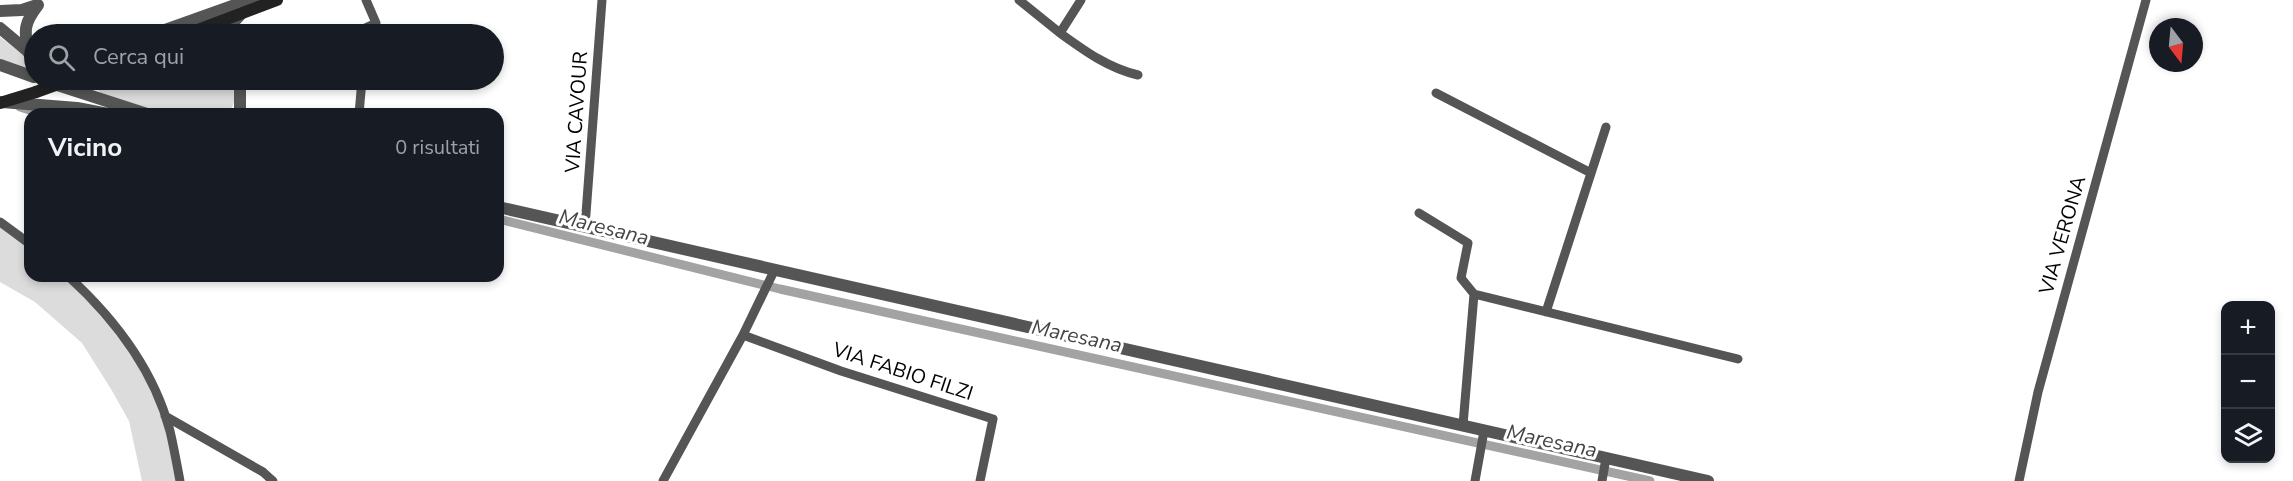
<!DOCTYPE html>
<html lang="it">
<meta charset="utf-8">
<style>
:root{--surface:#171b24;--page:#20242c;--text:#f1f3f6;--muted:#9ea1a6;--line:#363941}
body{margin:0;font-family:"Nunito Sans",sans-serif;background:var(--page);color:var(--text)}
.controls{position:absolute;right:18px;bottom:18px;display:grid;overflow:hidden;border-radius:12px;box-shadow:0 3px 9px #0003}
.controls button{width:54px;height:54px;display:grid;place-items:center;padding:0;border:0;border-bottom:2px solid var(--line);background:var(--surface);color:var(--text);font:30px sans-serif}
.compass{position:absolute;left:2149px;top:18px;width:54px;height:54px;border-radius:50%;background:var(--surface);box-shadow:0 3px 9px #0003;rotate:164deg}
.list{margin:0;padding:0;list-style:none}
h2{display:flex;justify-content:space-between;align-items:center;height:78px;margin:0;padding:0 24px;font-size:26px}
h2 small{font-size:20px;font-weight:400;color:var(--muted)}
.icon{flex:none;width:33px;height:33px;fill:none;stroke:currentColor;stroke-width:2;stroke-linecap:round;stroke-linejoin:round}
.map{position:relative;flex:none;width:2293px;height:481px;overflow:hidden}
.search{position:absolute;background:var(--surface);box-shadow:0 3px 9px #0003;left:24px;top:24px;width:480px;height:66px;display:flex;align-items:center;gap:15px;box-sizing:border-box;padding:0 21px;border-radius:33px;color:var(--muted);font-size:22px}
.panel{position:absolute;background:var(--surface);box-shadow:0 3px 9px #0003;left:24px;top:108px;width:480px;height:174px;border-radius:18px}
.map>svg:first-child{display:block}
.green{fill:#dcdcdc}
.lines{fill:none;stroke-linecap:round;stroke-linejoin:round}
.canal{stroke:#a3a3a3;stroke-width:9}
.minor{stroke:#555;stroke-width:9}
.tertiary{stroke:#555;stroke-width:12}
.secondary{stroke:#222;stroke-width:12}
.secondary-bridge{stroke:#222;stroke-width:12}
.labels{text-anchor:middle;stroke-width:6;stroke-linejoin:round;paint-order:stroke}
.street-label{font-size:20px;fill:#000;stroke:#fff}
.water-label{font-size:21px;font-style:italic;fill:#444;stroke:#fff}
</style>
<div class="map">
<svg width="2293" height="481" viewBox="0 0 2293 481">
<rect width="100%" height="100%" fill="#fff"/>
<path class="green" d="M 0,37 L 34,63 L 30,71 L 0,60 Z
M 60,80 L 101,84 L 137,80 L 231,80 C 236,91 237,104 227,114 L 161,114 L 101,93 L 98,90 Z
M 0,219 L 30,241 L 30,276 L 72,276 L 113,316 L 156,383 L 181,481 L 142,481 L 129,421 L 111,389 L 82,343 L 35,302 L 0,282 Z"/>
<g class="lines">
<path class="canal" d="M 20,107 L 42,114
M 498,219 L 780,289 L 1650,481"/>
<path class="minor" d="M 1019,0 L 1060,33 L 1081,0
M 1060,33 C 1085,51 1108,68 1138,75
M 352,34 L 376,23 L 366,0
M 1436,93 L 1591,173
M 359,114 L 362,80
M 1419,213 L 1468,243 L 1461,278 L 1474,294
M 0,222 L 30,244
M 585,227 L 602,0
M 68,276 C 114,318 154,370 170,431 C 174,448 177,465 180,481
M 1546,312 L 1606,127
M 743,335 L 841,371 L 993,419 L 980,481
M 165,416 L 263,472 L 273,481
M 1463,425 L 1474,294 L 1738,359
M 663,481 L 743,335 L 775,269
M 1475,481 L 1484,431
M 1602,481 L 1606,458
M 2019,481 L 2038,392 L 2146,0"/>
<path class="tertiary" d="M 0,11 L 22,10 L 37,5
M 0,28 L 31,54
M 154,34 L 235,5 L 254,0
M 227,34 L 229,27 L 241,14
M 28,52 C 24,30 24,23 38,5
M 0,65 L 34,77
M 42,80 L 147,114
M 106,80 L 111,80
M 237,80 L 240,87 L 240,114
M 2,102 L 77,108 L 108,114
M 498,207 L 1708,481"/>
<path class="secondary" d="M 187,34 L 277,0
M 0,103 L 36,92"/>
<path class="secondary-bridge" d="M 36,92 L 69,80"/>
</g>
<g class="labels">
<g class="street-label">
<text transform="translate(576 112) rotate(-86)" y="7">VIA CAVOUR</text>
<text transform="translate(2062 235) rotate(-74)" y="7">VIA VERONA</text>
<text transform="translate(903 371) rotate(18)" y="7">VIA FABIO FILZI</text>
</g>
<g class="water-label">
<text transform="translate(604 227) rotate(14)" y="7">Maresana</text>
<text transform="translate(1077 336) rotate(12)" y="7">Maresana</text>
<text transform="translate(1552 441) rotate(12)" y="7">Maresana</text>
</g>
</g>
</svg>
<div class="controls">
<button>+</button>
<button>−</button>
<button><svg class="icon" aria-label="layers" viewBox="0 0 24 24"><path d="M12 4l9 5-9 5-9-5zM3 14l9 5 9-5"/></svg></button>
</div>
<svg class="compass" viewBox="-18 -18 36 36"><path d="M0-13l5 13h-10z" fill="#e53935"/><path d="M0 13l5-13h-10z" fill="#9ea1a6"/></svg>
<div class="search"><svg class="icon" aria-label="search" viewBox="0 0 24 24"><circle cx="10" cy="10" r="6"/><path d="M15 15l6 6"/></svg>Cerca qui</div>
<section class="panel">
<h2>Vicino<small>0 risultati</small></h2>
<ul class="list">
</ul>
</section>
</div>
